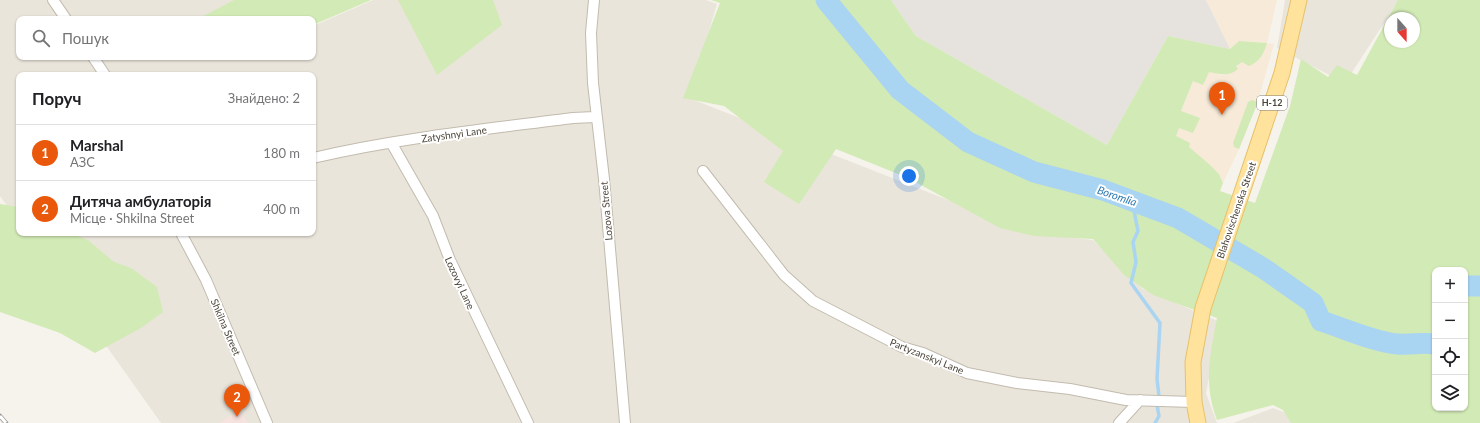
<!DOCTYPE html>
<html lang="uk">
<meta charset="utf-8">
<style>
:root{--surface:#fff;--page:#f2f2f2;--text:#202124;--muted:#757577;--line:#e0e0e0;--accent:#ea580c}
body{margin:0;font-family:Lato,sans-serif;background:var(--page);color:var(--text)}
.controls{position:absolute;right:12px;bottom:12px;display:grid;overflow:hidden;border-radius:8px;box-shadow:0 1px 3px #0004}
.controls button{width:36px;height:36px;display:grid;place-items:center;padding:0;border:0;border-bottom:1px solid var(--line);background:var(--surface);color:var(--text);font:20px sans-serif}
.compass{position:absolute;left:1384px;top:12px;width:36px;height:36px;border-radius:50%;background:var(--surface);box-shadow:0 1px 3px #0004;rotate:159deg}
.you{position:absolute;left:909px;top:176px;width:14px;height:14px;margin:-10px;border:3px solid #fff;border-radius:50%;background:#1a73e8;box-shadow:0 0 0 6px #1a73e833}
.badge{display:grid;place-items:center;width:26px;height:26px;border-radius:50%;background:var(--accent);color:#fff;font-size:13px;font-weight:700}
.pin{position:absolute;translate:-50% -33px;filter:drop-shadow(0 1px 2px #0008)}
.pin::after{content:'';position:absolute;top:21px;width:14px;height:12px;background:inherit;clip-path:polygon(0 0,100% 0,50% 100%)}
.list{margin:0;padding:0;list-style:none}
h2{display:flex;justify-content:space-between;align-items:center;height:52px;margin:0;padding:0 16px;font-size:17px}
h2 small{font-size:13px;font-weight:400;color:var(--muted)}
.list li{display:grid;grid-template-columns:26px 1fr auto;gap:12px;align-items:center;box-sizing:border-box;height:56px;padding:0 16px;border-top:1px solid var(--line)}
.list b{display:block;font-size:15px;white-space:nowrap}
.list p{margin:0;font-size:13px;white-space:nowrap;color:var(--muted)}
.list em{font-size:13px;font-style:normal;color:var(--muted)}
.icon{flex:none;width:22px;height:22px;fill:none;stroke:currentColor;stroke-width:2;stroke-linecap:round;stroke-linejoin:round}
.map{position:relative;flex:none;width:1480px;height:423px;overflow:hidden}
.search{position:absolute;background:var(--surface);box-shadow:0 1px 3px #0004;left:16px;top:16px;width:300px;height:44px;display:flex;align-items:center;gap:10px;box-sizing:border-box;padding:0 14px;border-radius:8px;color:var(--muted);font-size:15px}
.panel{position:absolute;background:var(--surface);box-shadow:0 1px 3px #0004;left:16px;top:72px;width:300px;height:164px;border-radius:8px}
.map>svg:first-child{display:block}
.residential{fill:#eae5da}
.commercial{fill:#f7ead8}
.industrial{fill:#e6e2dd}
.medical{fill:#f6e3e0}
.green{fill:#d2eab5;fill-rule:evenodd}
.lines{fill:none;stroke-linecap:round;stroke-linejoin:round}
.stream{stroke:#a9d4f2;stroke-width:3.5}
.river{stroke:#a9d4f2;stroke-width:21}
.street-casing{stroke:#c2bbae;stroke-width:12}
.primary-casing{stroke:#e6c16a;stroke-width:17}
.street{stroke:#fff;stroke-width:10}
.primary{stroke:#ffe39c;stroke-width:15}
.rail-casing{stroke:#9a9a9a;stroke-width:4.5}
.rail{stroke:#fff;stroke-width:3;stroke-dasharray:9;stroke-linecap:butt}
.labels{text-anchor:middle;stroke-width:4;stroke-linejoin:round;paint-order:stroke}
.shield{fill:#fff;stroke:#817c74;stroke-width:1}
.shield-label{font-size:9px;font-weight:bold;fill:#4b4439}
.street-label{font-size:10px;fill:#4b4439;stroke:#fff}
.water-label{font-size:11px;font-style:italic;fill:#2e7ab2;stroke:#fff}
</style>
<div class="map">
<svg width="1480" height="423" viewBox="0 0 1480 423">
<rect width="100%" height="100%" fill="#f6f3ec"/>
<path class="residential" d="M 0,0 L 283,0 L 292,19 L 19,19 L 19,57 L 313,57 L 313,26 L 373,0 L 706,0 L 717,4 L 689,98 L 1032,233 L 1093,240 L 1143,289 L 1220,322 L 1206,393 L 1217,423 L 161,423 L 26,233 L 313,233 L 313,75 L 19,75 L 19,223 L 0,196 Z
M 1285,0 L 1399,0 L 1345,83 L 1277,48 Z
M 1273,408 L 1312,423 L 1233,423 Z"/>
<path class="commercial" d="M 1206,0 L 1277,0 L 1267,43 L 1274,44 L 1258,101 L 1239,149 L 1223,183 L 1219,174 L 1176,136 L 1178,127 L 1200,118 L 1181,112 L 1193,81 L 1208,71 L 1222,75 L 1238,69 L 1236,66 L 1267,43 L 1239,41 L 1230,49 Z"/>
<path class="industrial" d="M 891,0 L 1206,0 L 1230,49 L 1168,36 L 1107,145 L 916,36 Z"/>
<path class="medical" d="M 239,410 L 248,423 L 220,423 Z"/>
<path class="green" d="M 234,0 L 371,0 L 313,25 L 313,19 L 198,19 Z
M 398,0 L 493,0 L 502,25 L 437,75 Z
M 711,0 L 891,0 L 916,36 L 1107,145 L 1168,36 L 1230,49 L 1239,41 L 1267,43 C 1263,55 1260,61 1249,66 L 1242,62 L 1236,66 L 1238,69 C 1229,77 1219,74 1209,72 L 1203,85 L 1193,81 L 1181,111 L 1200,118 L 1193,133 L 1179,128 L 1176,136 L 1190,143 L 1189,147 L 1210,165 L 1219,174 L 1223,183 L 1220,191 L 1255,203 L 1290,106 L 1301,59 L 1328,77 L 1337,65 L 1357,75 L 1398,0 L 1480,0 L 1480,423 L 1291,423 L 1283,410 L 1273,405 L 1217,420 C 1203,383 1210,355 1217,318 L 1153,295 L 1124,275 L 1093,239 L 1034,236 L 1000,228 L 908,178 L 836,149 L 799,204 L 764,182 L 783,151 L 724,106 L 683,98 L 720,3 ZM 1390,18 L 1414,18 L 1414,42 L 1390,42 ZM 1435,270 L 1465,270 L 1465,408 L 1435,408 Z
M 1252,100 L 1258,102 L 1239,149 L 1234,147 L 1233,143 L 1248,102 Z
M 0,204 L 19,207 L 19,233 L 69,233 L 88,240 L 114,262 L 131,268 L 157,287 L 163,312 L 141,328 L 95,353 L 60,333 L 0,312 Z"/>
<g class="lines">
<path class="stream" d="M 1132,201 L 1138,231 L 1133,242 L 1136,262 L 1131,283 L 1160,323 L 1157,379 L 1159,396
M 1155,423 L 1159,416 L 1157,405"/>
<path class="river" d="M 826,0 L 900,90 L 968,142 L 1034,172 L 1103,190 L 1178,218 L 1263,268 L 1313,303 L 1321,321 C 1344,328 1374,342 1398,344 C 1411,345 1422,342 1435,344
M 1465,286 L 1480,286"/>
<g class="street-casing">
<path id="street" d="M 53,0 L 66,19
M 594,0 L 591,33 L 593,83 L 604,179 L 625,423
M 93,57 L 105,75
M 392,144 L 433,216 L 450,260 L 528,423
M 313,158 C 398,138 487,129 573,118 L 595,117
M 703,171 L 784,275 L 813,301 L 902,347 L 923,353 L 967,373 L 1017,383 L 1070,389 L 1126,400 L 1194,402
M 181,233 L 206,280 L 267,423
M 1119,423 L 1140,400"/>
</g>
<g class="primary-casing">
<path id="primary" d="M 1198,423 L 1194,402 L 1193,362 L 1203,308 L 1282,73 L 1299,0"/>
</g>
<use href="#street" class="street"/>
<use href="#primary" class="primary"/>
<g class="rail-casing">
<path id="rail" d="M 0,416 L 6,423"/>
</g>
<use href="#rail" class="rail"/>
</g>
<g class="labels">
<rect class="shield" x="1257" y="96" width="30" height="14" rx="3"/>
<g class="shield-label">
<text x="1272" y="106">Н-12</text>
</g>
<g class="street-label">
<text transform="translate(454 134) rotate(-8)" y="4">Zatyshnyi Lane</text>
<text transform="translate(1236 210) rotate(-71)" y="4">Blahovischenska Street</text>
<text transform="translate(606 211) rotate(-95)" y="4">Lozova Street</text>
<text transform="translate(460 283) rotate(65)" y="4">Lozovyi Lane</text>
<text transform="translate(226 327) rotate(67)" y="4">Shkilna Street</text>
<text transform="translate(927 356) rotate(22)" y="4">Partyzanskyi Lane</text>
</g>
<g class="water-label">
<text transform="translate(1117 196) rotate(19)" y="4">Boromlia</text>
</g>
</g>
</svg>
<div class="controls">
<button>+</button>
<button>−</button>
<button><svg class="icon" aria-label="locate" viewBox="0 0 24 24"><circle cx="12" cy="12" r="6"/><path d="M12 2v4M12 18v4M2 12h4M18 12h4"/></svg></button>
<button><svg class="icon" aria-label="layers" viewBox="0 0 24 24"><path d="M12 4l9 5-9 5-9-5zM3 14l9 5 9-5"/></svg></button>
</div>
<svg class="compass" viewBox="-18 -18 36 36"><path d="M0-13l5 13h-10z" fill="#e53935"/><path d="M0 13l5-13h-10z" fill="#757577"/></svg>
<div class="you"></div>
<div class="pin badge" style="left:1222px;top:115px">1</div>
<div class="pin badge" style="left:237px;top:417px">2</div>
<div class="search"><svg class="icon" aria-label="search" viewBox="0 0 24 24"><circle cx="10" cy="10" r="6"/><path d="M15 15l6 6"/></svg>Пошук</div>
<section class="panel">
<h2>Поруч<small>Знайдено: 2</small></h2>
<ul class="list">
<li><span class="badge">1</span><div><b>Marshal</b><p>АЗС</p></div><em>180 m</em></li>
<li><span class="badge">2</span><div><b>Дитяча амбулаторія</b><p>Місце · Shkilna Street</p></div><em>400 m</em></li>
</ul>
</section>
</div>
